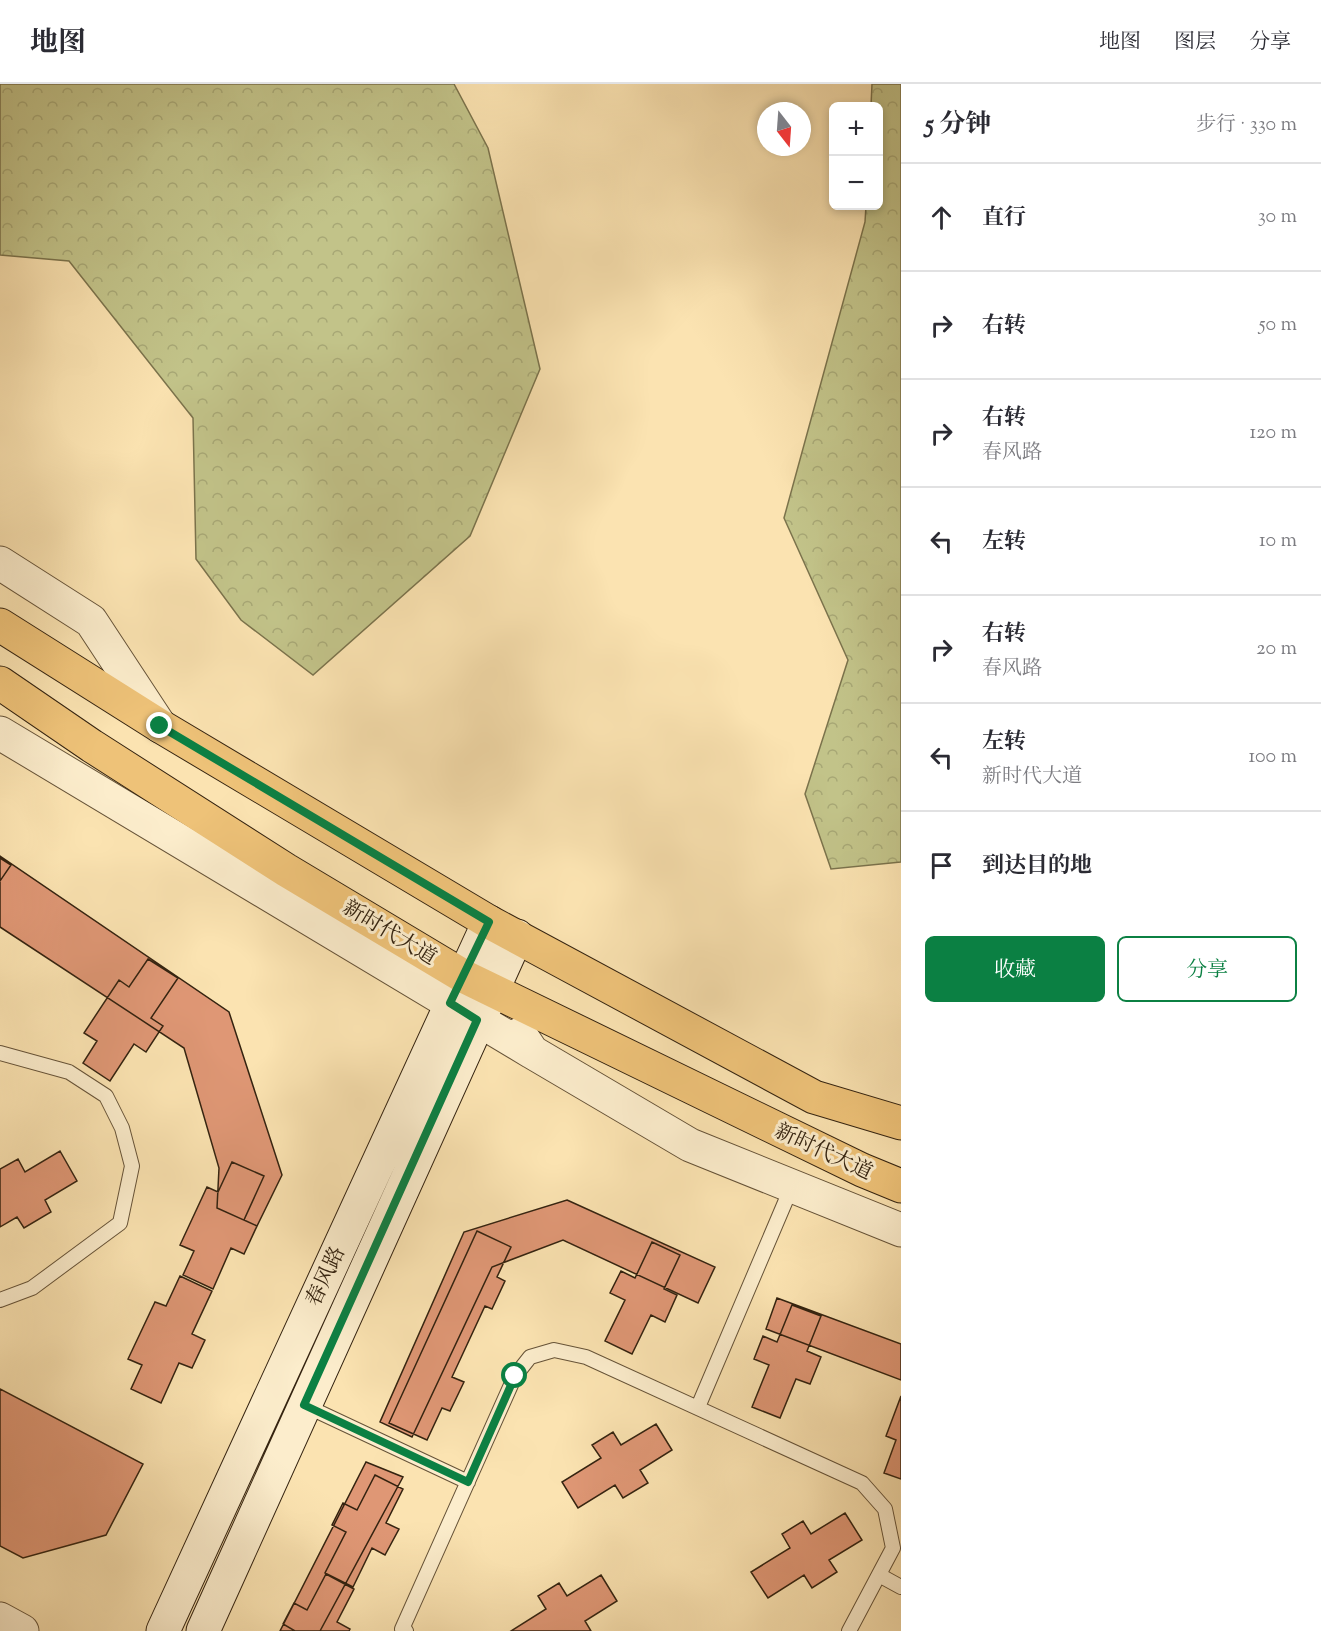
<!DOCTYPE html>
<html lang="zh">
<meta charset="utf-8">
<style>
:root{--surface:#fff;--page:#f7f7f7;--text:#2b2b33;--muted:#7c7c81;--line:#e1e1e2;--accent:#0b8043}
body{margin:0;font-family:"Sorts Mill Goudy","Noto Serif SC",serif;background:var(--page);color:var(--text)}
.controls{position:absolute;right:18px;top:18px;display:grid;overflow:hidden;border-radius:9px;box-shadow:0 3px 9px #0003}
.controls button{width:54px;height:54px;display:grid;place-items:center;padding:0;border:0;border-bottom:2px solid var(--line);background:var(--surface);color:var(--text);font:30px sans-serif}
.compass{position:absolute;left:757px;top:18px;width:54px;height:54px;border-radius:50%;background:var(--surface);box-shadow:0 3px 9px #0003;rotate:163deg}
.stop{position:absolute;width:18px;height:18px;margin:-14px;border:4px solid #0b8043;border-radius:50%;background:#fff}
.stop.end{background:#0b8043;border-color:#fff;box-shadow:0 2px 6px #0008}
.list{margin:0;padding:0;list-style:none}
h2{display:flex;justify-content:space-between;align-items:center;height:78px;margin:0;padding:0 24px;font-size:26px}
h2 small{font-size:20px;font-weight:400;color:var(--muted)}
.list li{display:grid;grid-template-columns:39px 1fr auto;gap:18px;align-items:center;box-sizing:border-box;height:108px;padding:0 24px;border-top:2px solid var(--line)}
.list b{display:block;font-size:22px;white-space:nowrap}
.list p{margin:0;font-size:20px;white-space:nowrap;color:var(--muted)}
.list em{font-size:20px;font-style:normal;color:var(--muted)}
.actions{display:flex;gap:12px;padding:18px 24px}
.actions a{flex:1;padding:14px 0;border:2px solid var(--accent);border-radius:9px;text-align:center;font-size:21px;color:var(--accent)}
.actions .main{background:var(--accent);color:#fff}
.icon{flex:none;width:33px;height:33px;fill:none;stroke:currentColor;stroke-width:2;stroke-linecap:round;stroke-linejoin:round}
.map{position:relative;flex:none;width:901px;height:1547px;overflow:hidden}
header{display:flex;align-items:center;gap:36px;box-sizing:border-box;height:84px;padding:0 30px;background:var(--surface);border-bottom:2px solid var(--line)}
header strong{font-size:28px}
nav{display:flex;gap:33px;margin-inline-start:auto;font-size:21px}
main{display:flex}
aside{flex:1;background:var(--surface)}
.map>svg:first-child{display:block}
.forest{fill:url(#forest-crowns);stroke:#7b734c;stroke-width:1.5}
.building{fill:#df9775;stroke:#342310;stroke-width:1.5}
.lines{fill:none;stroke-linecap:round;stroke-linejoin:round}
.service-casing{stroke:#665338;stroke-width:16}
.tertiary-casing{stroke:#665338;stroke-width:35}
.secondary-casing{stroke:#342310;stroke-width:35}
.primary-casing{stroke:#342310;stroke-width:35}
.service{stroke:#fcedcc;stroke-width:14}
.tertiary{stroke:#fcedcc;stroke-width:33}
.secondary{stroke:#fcedcc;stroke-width:33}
.primary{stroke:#eec278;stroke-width:33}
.route{stroke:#0b8043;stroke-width:8}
.labels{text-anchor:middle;stroke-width:6;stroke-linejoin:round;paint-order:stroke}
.street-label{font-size:21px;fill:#342310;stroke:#fcedcc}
</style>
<header>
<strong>地图</strong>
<nav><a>地图</a><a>图层</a><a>分享</a></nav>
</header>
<main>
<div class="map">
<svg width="901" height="1547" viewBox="0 0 901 1547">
<defs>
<pattern id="forest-crowns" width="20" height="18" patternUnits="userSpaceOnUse" patternTransform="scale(1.5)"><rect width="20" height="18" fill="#c2c389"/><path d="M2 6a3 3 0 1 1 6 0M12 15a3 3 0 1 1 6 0" fill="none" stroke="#a7a775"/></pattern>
</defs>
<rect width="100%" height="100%" fill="#fbe3b1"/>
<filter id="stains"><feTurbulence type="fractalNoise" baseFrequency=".00333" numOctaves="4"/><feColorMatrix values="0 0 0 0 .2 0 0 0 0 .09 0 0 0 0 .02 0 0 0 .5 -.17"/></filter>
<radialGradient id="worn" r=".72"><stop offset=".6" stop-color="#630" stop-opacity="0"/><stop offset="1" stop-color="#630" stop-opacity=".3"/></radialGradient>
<path class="forest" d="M 0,0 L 454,0 L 488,64 L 540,285 L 470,452 L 313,591 L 241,536 L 196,475 L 193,334 L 69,177 L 0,171 Z
M 872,0 L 901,0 L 901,778 L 831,785 L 805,710 L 848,576 L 784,434 L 865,138 L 866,122 L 878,122 L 878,22 L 871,22 Z"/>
<path class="building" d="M 0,772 L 229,928 L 282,1091 L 257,1142 L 217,1124 L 219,1084 L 184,964 L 0,843 Z
M 0,774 L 11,781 L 0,797 Z
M 148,875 L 178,894 L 151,934 L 163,942 L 146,968 L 134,960 L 110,997 L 83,979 L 97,957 L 84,949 L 119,896 L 129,903 Z
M 60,1067 L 77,1097 L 45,1116 L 51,1128 L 24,1144 L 17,1133 L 0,1143 L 0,1085 L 18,1075 L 25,1088 Z
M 232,1078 L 264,1092 L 244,1136 L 257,1142 L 244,1170 L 231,1164 L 213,1205 L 183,1191 L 194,1167 L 180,1161 L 207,1103 L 218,1108 Z
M 567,1116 L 715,1183 L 698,1219 L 563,1156 L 492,1183 L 412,1353 L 380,1338 L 464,1148 Z
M 477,1147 L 511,1163 L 497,1193 L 505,1197 L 492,1225 L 485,1222 L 452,1293 L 464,1298 L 450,1327 L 442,1324 L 427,1356 L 389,1339 Z
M 652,1158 L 680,1171 L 664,1205 L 677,1211 L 665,1238 L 651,1231 L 632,1270 L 605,1257 L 625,1216 L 610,1209 L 621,1187 L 635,1194 Z
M 180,1192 L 212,1207 L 192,1250 L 205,1256 L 192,1284 L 179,1279 L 161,1319 L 131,1305 L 142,1281 L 128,1275 L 155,1218 L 166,1222 Z
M 777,1214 L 901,1260 L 901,1296 L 766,1245 Z
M 792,1221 L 821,1232 L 807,1267 L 821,1273 L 810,1300 L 796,1295 L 780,1334 L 752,1323 L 769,1281 L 754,1275 L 763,1252 L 777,1258 Z
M 0,1305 L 143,1380 L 106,1451 L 23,1474 L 0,1462 Z
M 901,1312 L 901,1395 L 884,1389 L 896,1356 L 886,1352 Z
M 656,1340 L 672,1366 L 640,1386 L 648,1399 L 623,1414 L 615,1401 L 578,1424 L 562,1398 L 601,1374 L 592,1361 L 613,1348 L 621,1361 Z
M 366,1378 L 403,1393 L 320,1547 L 280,1547 Z
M 375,1391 L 403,1405 L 386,1439 L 399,1445 L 385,1471 L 372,1464 L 353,1503 L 325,1489 L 346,1448 L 332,1441 L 343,1419 L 357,1426 Z
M 845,1429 L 862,1456 L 829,1476 L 837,1488 L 812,1504 L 804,1491 L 768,1514 L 751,1488 L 790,1464 L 782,1450 L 803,1437 L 811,1450 Z
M 326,1490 L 354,1505 L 337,1538 L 350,1545 L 349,1547 L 295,1547 L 283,1540 L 294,1519 L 307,1526 Z
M 601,1491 L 617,1517 L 585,1537 L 591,1547 L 511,1547 L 546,1525 L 538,1512 L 559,1499 L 567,1512 Z"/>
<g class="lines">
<g class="service-casing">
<path id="service" d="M 0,969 L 69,988 L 106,1012 L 122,1044 L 132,1082 L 120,1139 L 32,1204 L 0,1216
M 304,1321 L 468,1398
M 698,1323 L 792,1102
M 879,1491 L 901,1503
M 406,1547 L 402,1545 L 515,1292 L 530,1273 L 554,1266 L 586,1273 L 862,1399 L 885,1425 L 893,1464 L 849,1547"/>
</g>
<g class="tertiary-casing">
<path id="tertiary" d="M 0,479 L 91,537 L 160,642
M 0,649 L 532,968
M 520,950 L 532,968 L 690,1061 L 901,1146
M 0,1535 L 22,1547"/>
</g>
<g class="secondary-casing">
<path id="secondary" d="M 163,1547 L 489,838
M 203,1547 L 517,852"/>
</g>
<g class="primary-casing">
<path id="primary" d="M 0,541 L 160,642 L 489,838 L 814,1013 L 901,1039
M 0,599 L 92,662 L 286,786 L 463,892 L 862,1086 L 901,1102"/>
</g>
<use href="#service" class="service"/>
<use href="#tertiary" class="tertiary"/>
<use href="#secondary" class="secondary"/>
<use href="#primary" class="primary"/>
</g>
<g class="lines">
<path class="route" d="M 160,642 L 489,838 L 450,919 L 477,936 L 304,1321 L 468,1398 L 515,1292"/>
</g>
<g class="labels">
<g class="street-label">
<text transform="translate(390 848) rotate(31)" y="7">新时代大道</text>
<text transform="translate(824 1067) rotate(25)" y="7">新时代大道</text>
<text transform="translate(325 1192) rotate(-65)" y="7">春风路</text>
</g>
</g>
<rect width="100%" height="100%" filter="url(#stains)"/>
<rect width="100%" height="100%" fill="url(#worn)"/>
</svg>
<div class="controls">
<button>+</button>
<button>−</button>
</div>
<svg class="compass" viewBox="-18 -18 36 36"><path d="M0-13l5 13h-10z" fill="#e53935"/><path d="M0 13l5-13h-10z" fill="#7c7c81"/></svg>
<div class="stop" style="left:515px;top:1292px"></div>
<div class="stop end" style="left:160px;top:642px"></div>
</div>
<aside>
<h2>5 分钟<small>步行 · 330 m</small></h2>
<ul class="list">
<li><svg class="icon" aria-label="ahead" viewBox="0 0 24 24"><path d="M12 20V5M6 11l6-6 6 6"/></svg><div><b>直行</b></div><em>30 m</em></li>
<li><svg class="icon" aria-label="right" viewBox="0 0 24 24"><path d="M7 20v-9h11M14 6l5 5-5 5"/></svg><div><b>右转</b></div><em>50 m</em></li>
<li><svg class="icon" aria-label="right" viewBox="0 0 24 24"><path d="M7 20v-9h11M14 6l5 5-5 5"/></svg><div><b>右转</b><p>春风路</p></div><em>120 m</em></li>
<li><svg class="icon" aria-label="left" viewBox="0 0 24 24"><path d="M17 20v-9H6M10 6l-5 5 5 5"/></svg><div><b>左转</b></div><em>10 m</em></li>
<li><svg class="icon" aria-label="right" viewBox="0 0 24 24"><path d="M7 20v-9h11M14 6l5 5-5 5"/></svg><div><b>右转</b><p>春风路</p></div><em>20 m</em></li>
<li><svg class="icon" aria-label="left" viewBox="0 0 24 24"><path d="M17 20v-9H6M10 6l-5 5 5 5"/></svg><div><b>左转</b><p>新时代大道</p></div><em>100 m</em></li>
<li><svg class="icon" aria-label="arrive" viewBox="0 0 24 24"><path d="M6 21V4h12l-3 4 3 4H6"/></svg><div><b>到达目的地</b></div></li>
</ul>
<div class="actions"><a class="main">收藏</a><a>分享</a></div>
</aside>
</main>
